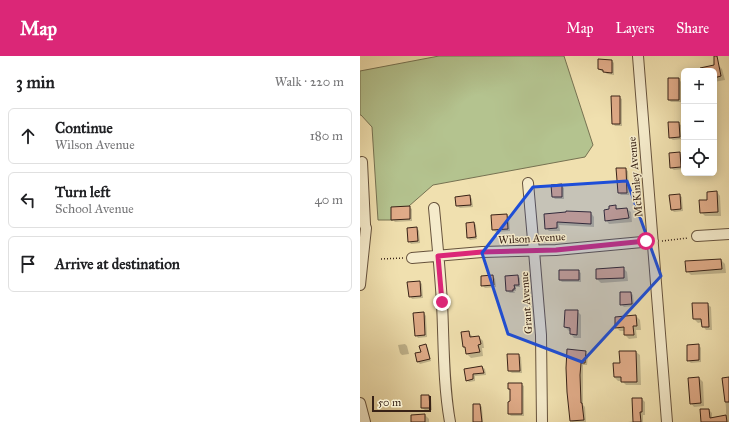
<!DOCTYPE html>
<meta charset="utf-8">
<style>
:root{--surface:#fff;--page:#f6f6f6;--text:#202124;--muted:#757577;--line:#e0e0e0;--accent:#db2777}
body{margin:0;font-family:"IM FELL Great Primer",serif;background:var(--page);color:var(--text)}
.controls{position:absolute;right:12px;top:12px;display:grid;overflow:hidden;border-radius:6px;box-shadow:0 2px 10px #0003}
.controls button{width:36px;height:36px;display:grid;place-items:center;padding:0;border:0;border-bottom:1px solid var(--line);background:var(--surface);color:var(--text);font:20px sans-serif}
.scale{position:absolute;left:12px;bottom:10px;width:59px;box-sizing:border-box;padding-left:4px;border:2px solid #382216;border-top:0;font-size:11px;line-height:14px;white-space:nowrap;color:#382216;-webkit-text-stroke:3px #f5ebcb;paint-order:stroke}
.stop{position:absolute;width:12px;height:12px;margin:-9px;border:3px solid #db2777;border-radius:50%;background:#fff}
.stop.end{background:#db2777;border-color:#fff;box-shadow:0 1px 4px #0008}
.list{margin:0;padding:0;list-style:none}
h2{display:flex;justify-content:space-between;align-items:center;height:52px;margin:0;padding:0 16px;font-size:17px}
h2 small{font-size:13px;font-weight:400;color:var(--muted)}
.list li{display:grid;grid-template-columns:26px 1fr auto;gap:12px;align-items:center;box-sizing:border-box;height:56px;margin:0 8px 8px;padding:0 8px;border:1px solid var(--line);border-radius:6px}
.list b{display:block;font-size:15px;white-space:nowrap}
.list p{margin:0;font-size:13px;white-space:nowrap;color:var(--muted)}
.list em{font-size:13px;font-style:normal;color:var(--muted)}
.icon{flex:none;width:22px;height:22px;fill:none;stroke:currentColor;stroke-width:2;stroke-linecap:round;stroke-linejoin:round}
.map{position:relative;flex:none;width:369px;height:366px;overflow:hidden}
header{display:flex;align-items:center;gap:24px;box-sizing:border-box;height:56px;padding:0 20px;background:var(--accent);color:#fff}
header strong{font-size:19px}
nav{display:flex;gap:22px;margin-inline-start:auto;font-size:14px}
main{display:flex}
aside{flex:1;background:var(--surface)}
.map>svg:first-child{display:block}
.green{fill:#b4c38f;stroke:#767252}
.shadow{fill:#0003}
.building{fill:#e0ab88;stroke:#382216}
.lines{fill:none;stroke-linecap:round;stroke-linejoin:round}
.minor-casing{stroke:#66523c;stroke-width:12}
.path{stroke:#382216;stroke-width:1.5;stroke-dasharray:1 2;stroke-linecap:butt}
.minor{stroke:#f5ebcb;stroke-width:10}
.route{stroke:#db2777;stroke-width:5}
.marked{fill:#1d4ed8;fill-opacity:0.2;stroke:#1d4ed8;stroke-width:3;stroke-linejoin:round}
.labels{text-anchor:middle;stroke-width:3;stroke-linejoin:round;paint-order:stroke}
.street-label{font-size:11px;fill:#382216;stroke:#f5ebcb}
</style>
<header>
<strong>Map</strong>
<nav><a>Map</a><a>Layers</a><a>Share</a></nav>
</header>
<main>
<aside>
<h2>3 min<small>Walk · 220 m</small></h2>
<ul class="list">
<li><svg class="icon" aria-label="ahead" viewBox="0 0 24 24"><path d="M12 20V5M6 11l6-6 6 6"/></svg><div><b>Continue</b><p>Wilson Avenue</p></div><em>180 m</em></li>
<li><svg class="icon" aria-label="left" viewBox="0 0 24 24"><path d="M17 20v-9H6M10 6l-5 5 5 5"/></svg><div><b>Turn left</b><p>School Avenue</p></div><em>40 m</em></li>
<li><svg class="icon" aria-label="arrive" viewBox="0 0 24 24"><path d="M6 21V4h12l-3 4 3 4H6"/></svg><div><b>Arrive at destination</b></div></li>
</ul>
</aside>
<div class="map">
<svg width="369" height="366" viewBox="0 0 369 366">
<rect width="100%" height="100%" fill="#f0e0af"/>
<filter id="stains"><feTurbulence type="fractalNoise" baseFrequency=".005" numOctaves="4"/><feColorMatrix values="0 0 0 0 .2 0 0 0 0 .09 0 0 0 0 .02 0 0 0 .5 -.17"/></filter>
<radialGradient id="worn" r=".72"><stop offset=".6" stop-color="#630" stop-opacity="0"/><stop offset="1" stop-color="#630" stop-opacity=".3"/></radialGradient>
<path class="green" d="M 79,0 L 204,0 L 233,89 L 225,101 L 73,129 L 33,164 L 18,164 L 12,71 L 1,59 L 0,59 L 0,15 Z"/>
<path class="shadow" d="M 252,5 L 254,7 L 254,19 L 247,18 L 244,15 L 241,15 L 239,13 Z
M 358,9 L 362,13 L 365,24 L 354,26 L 354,15 L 333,15 Z
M 319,23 L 321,26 L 321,46 L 311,46 L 309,44 Z
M 259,41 L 262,43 L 262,70 L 255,70 L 253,67 Z
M 318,67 L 321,69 L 322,83 L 313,84 L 310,82 Z
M 319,97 L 322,99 L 323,113 L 314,114 L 311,112 Z
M 265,113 L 268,115 L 269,139 L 261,139 L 259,137 Z
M 201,129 L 204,132 L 204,143 L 195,143 L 193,141 Z
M 357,136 L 360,140 L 361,160 L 345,160 L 341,156 Z
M 319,139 L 322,141 L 323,155 L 314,156 L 312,154 Z
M 110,140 L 112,143 L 113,151 L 100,152 L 97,150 Z
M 255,150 L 258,153 L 267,153 L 271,156 L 272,166 L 249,168 L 246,164 L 250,154 Z
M 49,151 L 52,153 L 52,165 L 35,166 L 32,163 Z
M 207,156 L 231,157 L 234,161 L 234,171 L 199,169 L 200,175 L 189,175 L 186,172 Z
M 147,159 L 149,162 L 150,175 L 136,176 L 133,174 Z
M 114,167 L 116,169 L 117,183 L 110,184 L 108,182 Z
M 57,172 L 59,175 L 60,187 L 51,188 L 49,185 Z
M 361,204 L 365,208 L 366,217 L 331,219 L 327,215 Z
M 263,212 L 267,216 L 268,225 L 241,227 L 237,223 Z
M 200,215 L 218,215 L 221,217 L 221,226 L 202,226 L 200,224 Z
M 133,220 L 135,223 L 136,231 L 125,232 L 122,229 Z
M 157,220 L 160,222 L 160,231 L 156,231 L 156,235 L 154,235 L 155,237 L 150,237 L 147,235 Z
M 60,226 L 62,228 L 63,242 L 52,243 L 50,240 Z
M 271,237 L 273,239 L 274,250 L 264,251 L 261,248 Z
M 347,248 L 351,251 L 352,274 L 346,274 L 343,270 L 342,266 L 338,267 L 334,263 Z
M 217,255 L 221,259 L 221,282 L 214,282 L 211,278 L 211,275 L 209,275 L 205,271 Z
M 64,257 L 66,260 L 67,281 L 58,282 L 56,279 Z
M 276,260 L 280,264 L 281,274 L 276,274 L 277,282 L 269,283 L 265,279 L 265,275 L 260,275 L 256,271 Z
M 108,276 L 112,280 L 112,282 L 119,281 L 123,285 L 124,292 L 122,292 L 123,300 L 111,302 L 107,298 L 107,294 L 104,291 Z
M 45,288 L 47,290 L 49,298 L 42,299 L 40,297 L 38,289 Z
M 339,289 L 341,292 L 341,306 L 331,307 L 328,304 Z
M 66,290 L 68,292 L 71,305 L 60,308 L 58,306 Z
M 225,296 L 228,299 L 227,309 L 223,309 L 223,349 L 225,351 L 226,366 L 212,366 L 211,365 L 208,336 Z
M 276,296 L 280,299 L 281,329 L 266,329 L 262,325 L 258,325 L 254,321 L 261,308 Z
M 158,299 L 161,301 L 162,317 L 152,317 L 149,315 Z
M 122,311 L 125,313 L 126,319 L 115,320 L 115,325 L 109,326 L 107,324 L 105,314 Z
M 339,322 L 343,326 L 344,350 L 334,351 L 331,347 Z
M 369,322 L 369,366 L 342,366 L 349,354 L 352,357 L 352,363 L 366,360 L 366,352 L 363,323 Z
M 161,328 L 164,330 L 164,360 L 151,360 L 149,358 L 151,346 L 151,335 L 149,333 Z
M 69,340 L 71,342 L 72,354 L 65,354 L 62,352 Z
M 282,343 L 285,346 L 285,359 L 283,359 L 283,366 L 268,366 L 274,365 Z
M 120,349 L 122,351 L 123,366 L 114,366 Z
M 65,359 L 69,363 L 69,366 L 52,366 Z"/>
<path class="building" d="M 354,0 L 357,0 L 361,20 L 354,22 L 354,15 L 340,15 L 340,12 L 354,9 Z
M 238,3 L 252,4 L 252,17 L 243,16 L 243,14 L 238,13 Z
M 308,22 L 319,22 L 319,44 L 308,44 Z
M 251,40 L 260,40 L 260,68 L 252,68 Z
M 308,66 L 319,66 L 320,81 L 309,82 Z
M 320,96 L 321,111 L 310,112 L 309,97 Z
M 256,112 L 266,112 L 267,137 L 258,137 Z
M 202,128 L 202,141 L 192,141 L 191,129 Z
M 357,135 L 358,156 L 340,157 L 339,144 L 347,144 L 347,136 Z
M 320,138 L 321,153 L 311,154 L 309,139 Z
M 110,139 L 111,149 L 96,150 L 95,141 Z
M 256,149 L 256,153 L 267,152 L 269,162 L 245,165 L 244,154 L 249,153 L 249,150 Z
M 50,150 L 50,163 L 31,164 L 31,151 Z
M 206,155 L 231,156 L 231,168 L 197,166 L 197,172 L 185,173 L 184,158 L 206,156 Z
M 147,158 L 148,173 L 132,174 L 131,159 Z
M 114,166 L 116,181 L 107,182 L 106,167 Z
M 57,171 L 58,185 L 48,186 L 47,172 Z
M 361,203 L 362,213 L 326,216 L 325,205 Z
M 264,211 L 264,222 L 236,223 L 236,213 Z
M 199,214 L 219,214 L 219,224 L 199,224 Z
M 133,219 L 134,229 L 121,230 L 121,220 Z
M 158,219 L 159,229 L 154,229 L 155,233 L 153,233 L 153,235 L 146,235 L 145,220 Z
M 60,225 L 61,240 L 49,241 L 47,226 Z
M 260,236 L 271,236 L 272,248 L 260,249 Z
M 332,247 L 348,247 L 349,271 L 342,271 L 341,263 L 333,263 Z
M 205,254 L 218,254 L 217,279 L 210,278 L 210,272 L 204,271 Z
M 64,256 L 65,279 L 55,280 L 53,257 Z
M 276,259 L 277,270 L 273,270 L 274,279 L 264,279 L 264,271 L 255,272 L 255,261 Z
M 109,275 L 110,281 L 119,280 L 121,288 L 118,289 L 120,296 L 106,298 L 105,291 L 103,291 L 101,276 Z
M 66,288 L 70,303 L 57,306 L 55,297 L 61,296 L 59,290 Z
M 339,288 L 339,304 L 327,305 L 327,289 Z
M 207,293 L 226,295 L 225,307 L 221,307 L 220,319 L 221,347 L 222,347 L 224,364 L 210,365 L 207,336 L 206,312 Z
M 259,295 L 276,295 L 277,326 L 261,326 L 261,321 L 254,321 L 253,307 L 260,307 Z
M 147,298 L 159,298 L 160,315 L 148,315 Z
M 122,310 L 124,317 L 113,318 L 113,323 L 106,325 L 104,313 Z
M 339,321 L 341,347 L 330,348 L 328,322 Z
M 369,321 L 369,346 L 365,346 L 362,322 Z
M 148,327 L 162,327 L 162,358 L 148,358 L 148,346 L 150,345 L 150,333 L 148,333 Z
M 61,339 L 69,339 L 70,352 L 61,352 Z
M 272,342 L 282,342 L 282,356 L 280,356 L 281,366 L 273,366 Z
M 113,348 L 120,348 L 122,366 L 113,366 Z
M 340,353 L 349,353 L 350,362 L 366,359 L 367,366 L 341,366 Z
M 65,358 L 65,366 L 51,366 L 51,359 Z"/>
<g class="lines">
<g class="minor-casing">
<path id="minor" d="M 278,0 L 307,366
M 2,106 L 5,168
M 168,127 L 174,195 L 181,279 L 182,366
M 74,152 C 77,183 80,215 82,247 C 84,286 83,327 90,366
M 0,160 L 4,167 L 6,172 L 0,229
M 337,180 L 369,178
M 52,202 L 122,196 L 196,194 L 293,185
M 0,347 L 5,366"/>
</g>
<path class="path" d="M 302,185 L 328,182
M 21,203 L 43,202"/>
<use href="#minor" class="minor"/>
</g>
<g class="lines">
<path class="route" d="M 82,246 L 78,200 L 122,196 L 196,194 L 286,185"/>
</g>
<path class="marked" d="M 267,125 L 301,220 L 222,306 L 148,278 L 122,197 L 173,131 Z"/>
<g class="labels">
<g class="street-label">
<text transform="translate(275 121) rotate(-95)" y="4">McKinley Avenue</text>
<text transform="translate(172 182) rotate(-3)" y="4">Wilson Avenue</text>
<text transform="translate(166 247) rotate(-94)" y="4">Grant Avenue</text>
</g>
</g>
<rect width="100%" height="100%" filter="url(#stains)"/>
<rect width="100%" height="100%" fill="url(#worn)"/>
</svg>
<div class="controls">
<button>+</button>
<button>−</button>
<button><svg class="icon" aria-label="locate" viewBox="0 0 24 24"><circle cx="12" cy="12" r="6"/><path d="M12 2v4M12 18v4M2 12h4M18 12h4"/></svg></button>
</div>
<div class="scale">50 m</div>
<div class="stop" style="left:286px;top:185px"></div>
<div class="stop end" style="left:82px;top:246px"></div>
</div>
</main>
